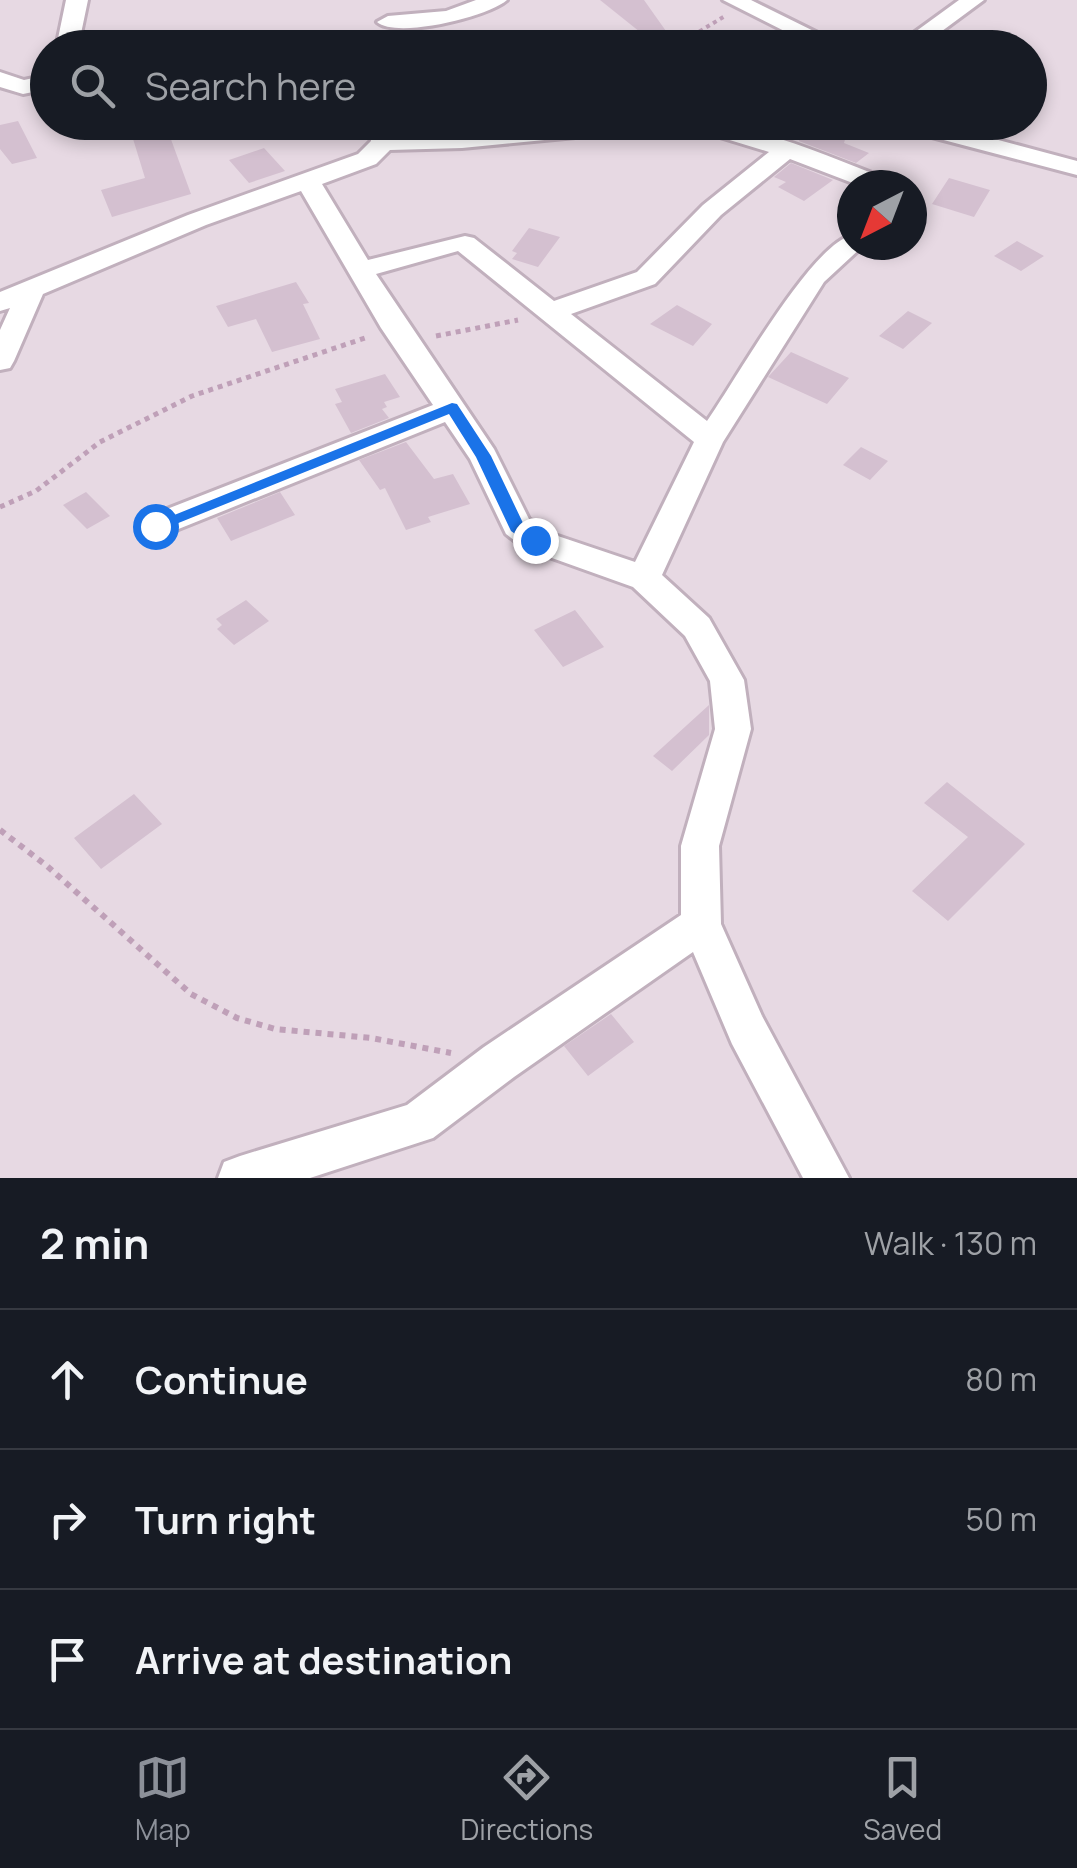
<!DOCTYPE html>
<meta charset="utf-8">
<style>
:root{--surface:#171b24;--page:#20242c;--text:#f1f3f6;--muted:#9ea1a6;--line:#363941;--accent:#8c9099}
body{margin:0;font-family:Manrope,sans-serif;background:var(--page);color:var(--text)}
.compass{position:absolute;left:837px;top:170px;width:90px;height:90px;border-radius:50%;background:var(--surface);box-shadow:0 5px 15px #0003;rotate:222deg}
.stop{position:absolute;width:30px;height:30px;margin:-22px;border:8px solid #1a73e8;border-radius:50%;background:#fff}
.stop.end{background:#1a73e8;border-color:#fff;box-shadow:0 2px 10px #0008}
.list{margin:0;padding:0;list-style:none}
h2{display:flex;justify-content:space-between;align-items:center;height:130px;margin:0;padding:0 40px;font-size:42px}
h2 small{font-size:32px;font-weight:400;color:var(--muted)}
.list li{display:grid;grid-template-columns:65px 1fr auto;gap:30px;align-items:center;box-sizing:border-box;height:140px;padding:0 40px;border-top:2px solid var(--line)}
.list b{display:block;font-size:38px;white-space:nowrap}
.list em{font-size:32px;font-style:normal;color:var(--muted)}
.icon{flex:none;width:55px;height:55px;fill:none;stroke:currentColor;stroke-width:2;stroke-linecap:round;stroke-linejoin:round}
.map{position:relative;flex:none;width:1077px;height:1178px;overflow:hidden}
.search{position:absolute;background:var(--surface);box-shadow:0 5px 15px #0003;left:30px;right:30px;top:30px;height:110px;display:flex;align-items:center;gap:25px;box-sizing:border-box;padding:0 35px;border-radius:55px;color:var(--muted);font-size:38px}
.sheet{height:550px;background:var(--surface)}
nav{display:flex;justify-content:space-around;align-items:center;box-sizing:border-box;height:140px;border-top:2px solid var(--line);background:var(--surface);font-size:28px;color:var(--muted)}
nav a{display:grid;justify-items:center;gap:5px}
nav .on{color:var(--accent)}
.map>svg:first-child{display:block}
.residential{fill:#e7d9e3;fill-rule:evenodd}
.building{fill:#d4c0d0}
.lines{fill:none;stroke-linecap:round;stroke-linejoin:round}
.minor-casing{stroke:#c1b0bd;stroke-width:6}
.path-far2{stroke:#bfa0b8;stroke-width:4;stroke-dasharray:4 4;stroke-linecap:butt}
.path-far1{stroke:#bfa0b8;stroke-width:5;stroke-dasharray:5 5;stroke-linecap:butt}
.path{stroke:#bfa0b8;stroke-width:6;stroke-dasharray:6 6;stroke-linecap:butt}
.minor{fill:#fff;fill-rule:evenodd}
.route{fill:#1a73e8}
</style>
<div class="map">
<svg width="1077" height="1178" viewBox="0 0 1077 1178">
<rect width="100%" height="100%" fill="#f3eaf1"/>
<path class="residential" d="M 0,0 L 1077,0 L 1077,1178 L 0,1178 ZM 48,48 L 1030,48 L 1030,122 L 48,122 ZM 852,185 L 912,185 L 912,245 L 852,245 Z"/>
<path class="building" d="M 600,0 L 644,0 L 678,48 L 660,48 Z
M 18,121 L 37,158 L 12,164 L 0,149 L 0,125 Z
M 805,122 L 850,122 L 844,143 L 869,153 L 856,163 L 799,141 Z
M 165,123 L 191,194 L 112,217 L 101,190 L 145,178 L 130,129 Z
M 264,148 L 285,171 L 249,183 L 229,160 Z
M 791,163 L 833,180 L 804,201 L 778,187 L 786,182 L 774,177 Z
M 949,178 L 990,190 L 974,217 L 932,204 Z
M 529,228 L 560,237 L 538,267 L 512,259 L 517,253 L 512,251 Z
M 1017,241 L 1044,256 L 1021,271 L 994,256 Z
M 296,282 L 309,303 L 303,304 L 320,339 L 272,352 L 256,319 L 228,327 L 216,306 Z
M 677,305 L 712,324 L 693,346 L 650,324 Z
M 908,311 L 932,323 L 903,349 L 879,336 Z
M 791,352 L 849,378 L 827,404 L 768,377 Z
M 385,374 L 400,397 L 384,402 L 387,407 L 382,409 L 389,418 L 351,433 L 335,404 L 342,402 L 335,389 Z
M 406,442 L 434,479 L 453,474 L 470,504 L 428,517 L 431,522 L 406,530 L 385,488 L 380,490 L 359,460 Z
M 861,447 L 888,461 L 870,480 L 843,465 Z
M 86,492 L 110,516 L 87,529 L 63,505 Z
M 280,492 L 295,515 L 231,541 L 217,518 Z
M 246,600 L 269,621 L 234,645 L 217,629 L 222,625 L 216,619 Z
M 575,610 L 604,647 L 563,667 L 534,630 Z
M 709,705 L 709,735 L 672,771 L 653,756 Z
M 947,782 L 1025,844 L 948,921 L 912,891 L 968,837 L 924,803 Z
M 134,794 L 162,824 L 101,869 L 74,838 Z
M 611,1014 L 634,1042 L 588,1076 L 564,1046 Z"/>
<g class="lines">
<g class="minor-casing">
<path id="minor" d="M 66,0 L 88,0 L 78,48 L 56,48 Z
M 476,0 L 507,0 C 488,17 396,39 377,22 L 388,16 L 446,11 Z
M 723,0 L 751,0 L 848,48 L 818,48 Z
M 959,0 L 984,0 L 919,48 L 893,48 Z
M 0,72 L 24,80 L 48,75 L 48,89 L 23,94 L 0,87 Z
M 371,122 L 395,122 L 395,136 C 487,133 578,122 670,122 L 659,129 L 462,148 L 390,150 L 376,164 L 322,184 L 368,260 L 465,236 L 474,238 L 554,301 L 637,272 L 703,205 L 769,152 L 687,127 L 684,122 C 755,122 823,155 890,180 L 893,185 L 858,185 L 790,159 L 721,215 L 655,284 L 571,314 L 707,421 C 736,380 810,246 852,235 L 852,245 L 864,245 L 824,282 L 723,442 L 662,575 L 709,618 L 744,680 L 751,729 L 719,846 L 721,924 L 762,1016 L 849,1178 L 803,1178 L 732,1044 L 693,952 L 514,1077 L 433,1138 L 310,1178 L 218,1178 L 224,1162 L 240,1156 L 407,1105 L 484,1047 L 681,915 L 681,846 L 715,729 L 710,681 L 685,636 L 633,587 L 524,548 L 506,534 L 470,459 L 445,422 L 166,534 L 155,538 L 144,534 L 139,526 L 144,518 L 433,405 L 381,328 L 301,191 L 206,225 L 43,294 L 14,361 L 10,368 L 0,370 L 0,330 L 10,308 L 0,311 L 0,292 L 188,215 L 358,154 L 371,141 ZM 458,251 L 694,442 L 635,562 L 546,532 L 529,519 L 494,449 L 376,274 Z
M 891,122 L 931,122 L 1077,161 L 1077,175 L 894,127 Z"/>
</g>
<path class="path-far2" d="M 672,48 L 725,16"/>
<path class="path-far1" d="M 436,336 L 518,320
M 0,507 L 36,491 L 100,442 L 192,396 L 368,337"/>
<path class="path" d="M 0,830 L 47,866 L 191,994 L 237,1018 L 275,1029 L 371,1038 L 451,1053"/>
<use href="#minor" class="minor"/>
</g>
<path class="route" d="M 452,403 L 457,404 L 491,456 L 523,523 L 540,535 L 540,544 L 529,544 L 511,531 L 476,457 L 449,414 L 161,530 L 150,530 L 147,526 Z"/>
</svg>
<svg class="compass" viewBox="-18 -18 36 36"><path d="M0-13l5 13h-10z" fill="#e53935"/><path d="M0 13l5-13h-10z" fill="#9ea1a6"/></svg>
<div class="stop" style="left:155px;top:526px"></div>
<div class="stop end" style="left:535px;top:540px"></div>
<div class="search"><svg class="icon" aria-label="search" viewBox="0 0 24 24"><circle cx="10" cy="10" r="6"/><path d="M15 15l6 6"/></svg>Search here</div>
</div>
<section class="sheet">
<h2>2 min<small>Walk · 130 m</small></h2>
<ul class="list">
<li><svg class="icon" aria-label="ahead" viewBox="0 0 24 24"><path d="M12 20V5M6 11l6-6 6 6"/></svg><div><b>Continue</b></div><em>80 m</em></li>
<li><svg class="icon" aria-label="right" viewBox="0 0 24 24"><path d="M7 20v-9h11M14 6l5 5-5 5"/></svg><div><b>Turn right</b></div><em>50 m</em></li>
<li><svg class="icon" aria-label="arrive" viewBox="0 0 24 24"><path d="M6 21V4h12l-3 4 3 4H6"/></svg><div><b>Arrive at destination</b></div></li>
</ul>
</section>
<nav>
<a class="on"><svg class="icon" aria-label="map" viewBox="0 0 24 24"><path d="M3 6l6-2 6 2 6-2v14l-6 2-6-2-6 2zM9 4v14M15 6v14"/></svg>Map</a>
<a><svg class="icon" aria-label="directions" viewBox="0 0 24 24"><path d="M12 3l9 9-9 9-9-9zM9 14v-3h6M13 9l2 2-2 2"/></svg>Directions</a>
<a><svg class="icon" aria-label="saved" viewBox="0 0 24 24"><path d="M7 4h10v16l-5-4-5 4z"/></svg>Saved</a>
</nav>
